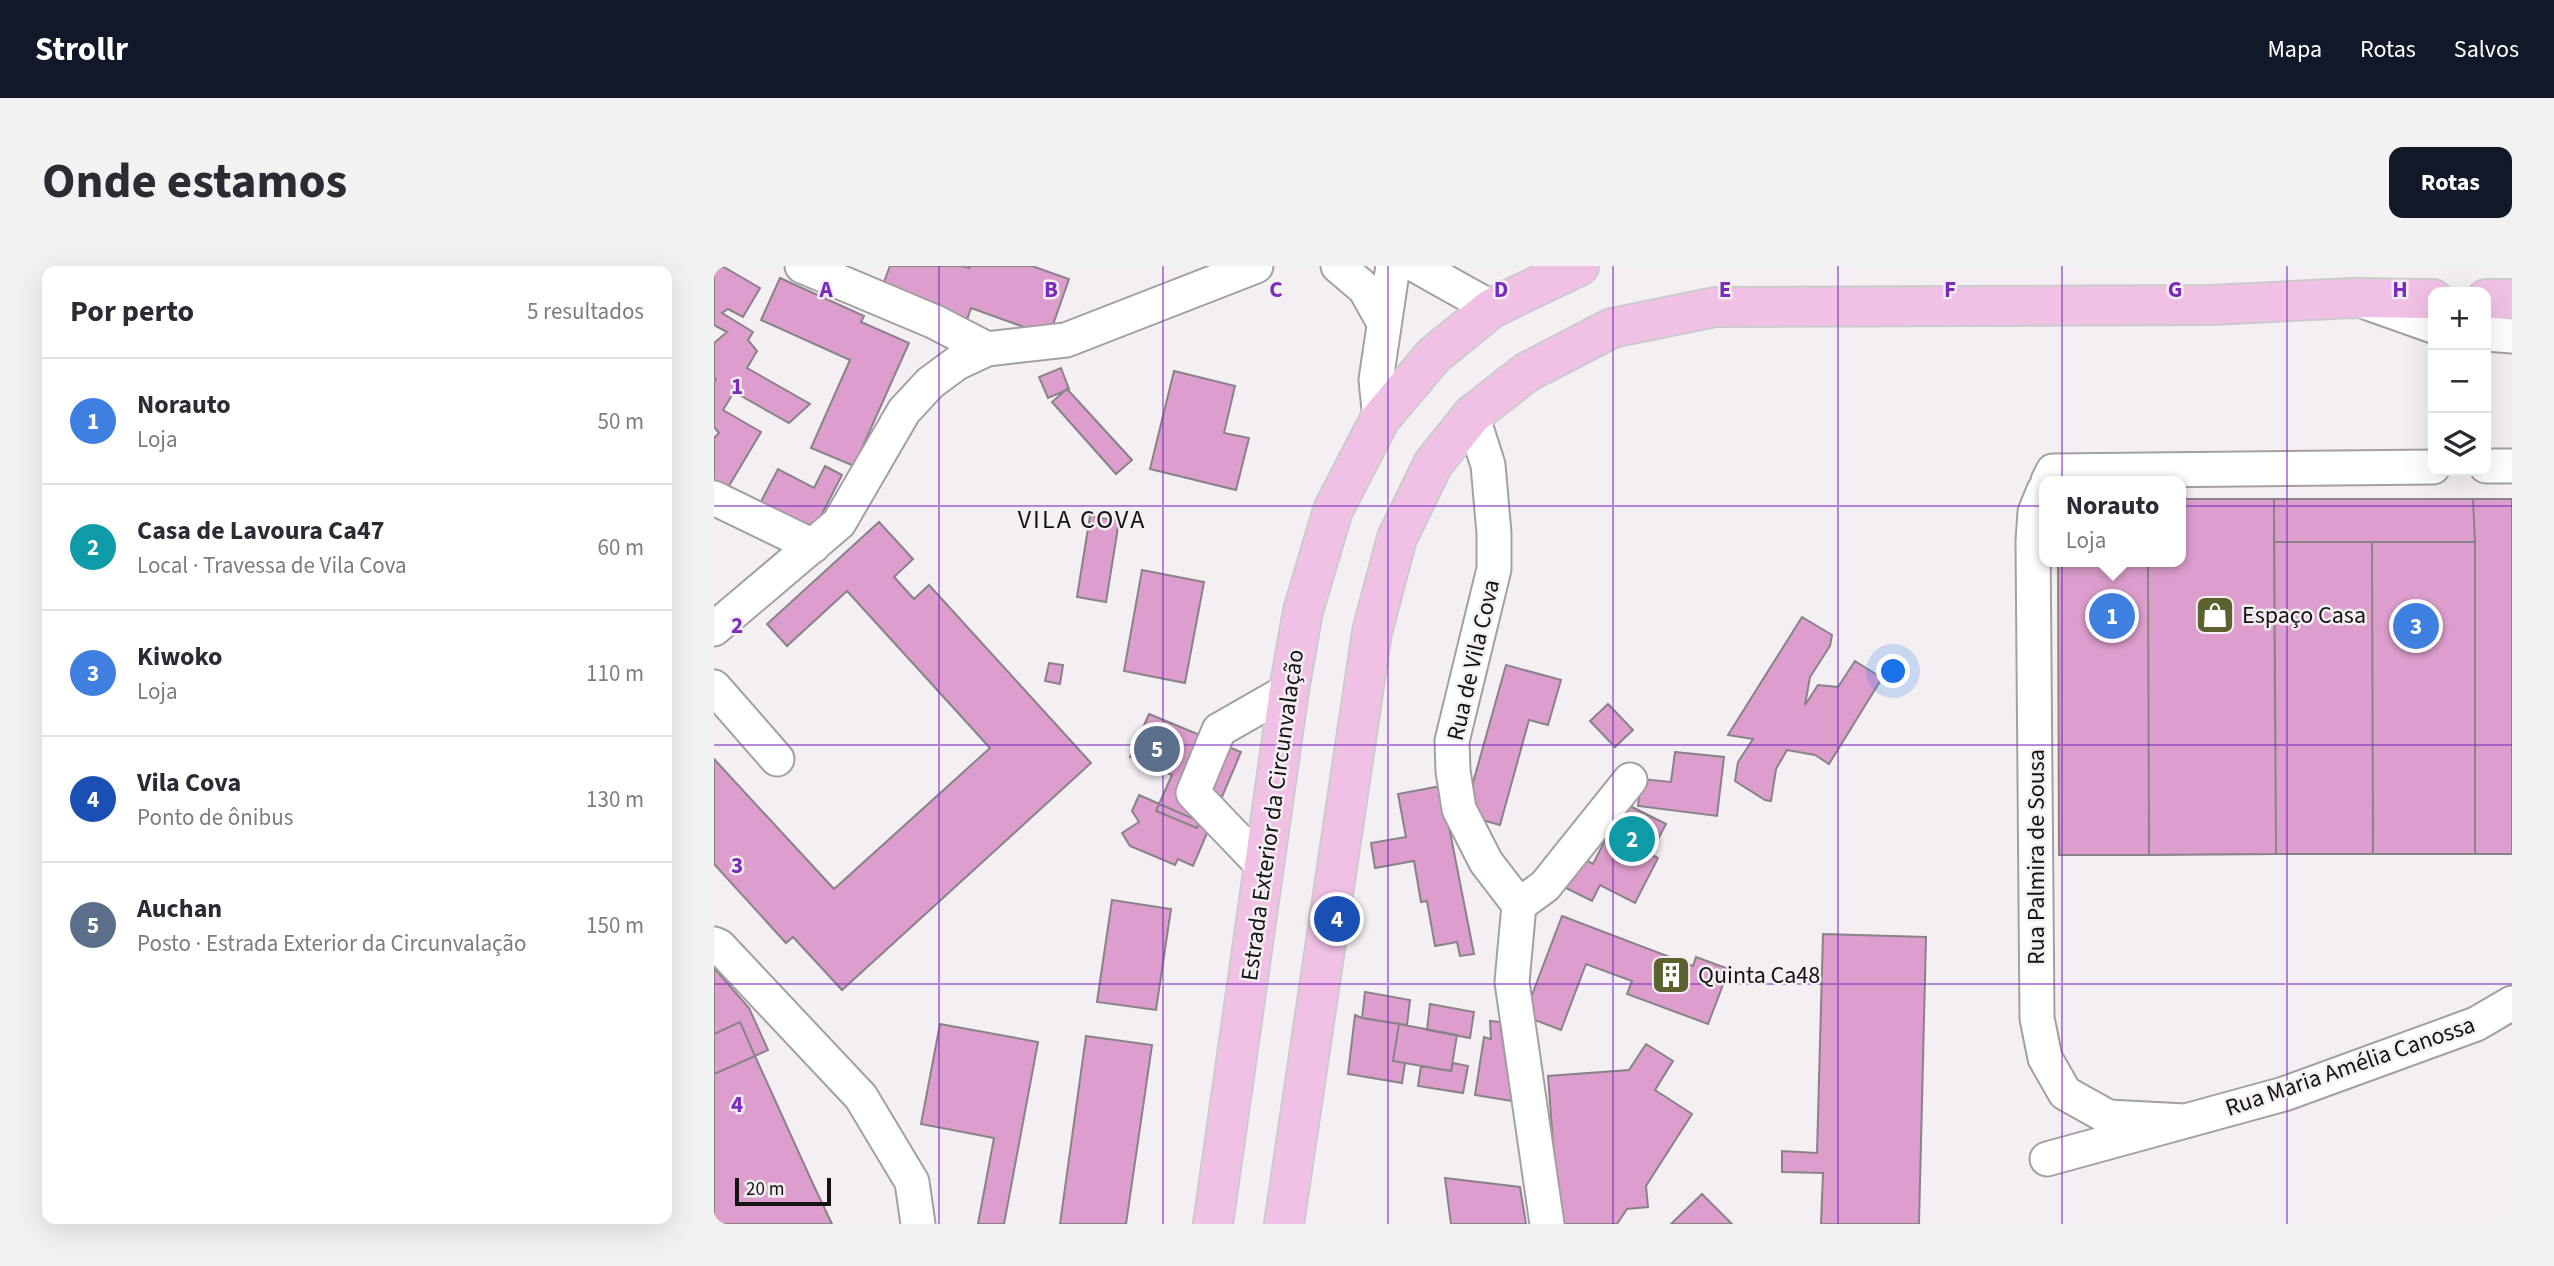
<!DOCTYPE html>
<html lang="pt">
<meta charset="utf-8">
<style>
:root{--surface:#fff;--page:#f2f2f3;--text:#2b2b33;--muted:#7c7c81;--line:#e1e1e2;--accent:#111827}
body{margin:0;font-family:"Source Sans 3",sans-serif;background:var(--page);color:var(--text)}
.controls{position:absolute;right:21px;top:21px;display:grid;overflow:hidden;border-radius:14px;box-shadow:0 7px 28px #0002}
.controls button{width:63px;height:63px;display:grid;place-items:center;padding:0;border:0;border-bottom:2px solid var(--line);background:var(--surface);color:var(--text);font:35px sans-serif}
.scale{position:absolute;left:21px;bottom:18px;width:96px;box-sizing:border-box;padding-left:7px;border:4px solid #141213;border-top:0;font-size:19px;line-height:24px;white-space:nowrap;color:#141213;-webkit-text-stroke:5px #f4eff3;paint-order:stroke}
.you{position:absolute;left:1180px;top:406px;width:24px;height:24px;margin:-18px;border:5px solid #fff;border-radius:50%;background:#1a73e8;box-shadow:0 0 0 10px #1a73e833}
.badge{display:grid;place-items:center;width:46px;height:46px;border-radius:50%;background:var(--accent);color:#fff;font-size:23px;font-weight:700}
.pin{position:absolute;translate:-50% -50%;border:4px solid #fff;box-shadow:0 2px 7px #0006}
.popup{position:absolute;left:1325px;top:210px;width:147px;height:91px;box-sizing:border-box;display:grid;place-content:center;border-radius:14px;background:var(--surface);filter:drop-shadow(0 2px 5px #0005);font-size:23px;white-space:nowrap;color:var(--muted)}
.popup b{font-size:26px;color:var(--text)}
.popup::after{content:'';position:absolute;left:50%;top:100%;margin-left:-14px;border:14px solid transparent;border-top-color:var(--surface)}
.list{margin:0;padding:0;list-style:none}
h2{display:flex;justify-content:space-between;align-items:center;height:91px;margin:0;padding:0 28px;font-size:30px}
h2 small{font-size:23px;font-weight:400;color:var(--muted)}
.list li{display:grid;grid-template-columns:46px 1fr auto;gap:21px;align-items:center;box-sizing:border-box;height:126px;padding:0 28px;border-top:2px solid var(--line)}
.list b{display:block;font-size:26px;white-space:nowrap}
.list p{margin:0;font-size:23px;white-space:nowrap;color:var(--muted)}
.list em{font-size:23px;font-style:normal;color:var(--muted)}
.icon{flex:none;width:38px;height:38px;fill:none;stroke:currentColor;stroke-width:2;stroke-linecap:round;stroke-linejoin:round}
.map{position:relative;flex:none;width:1798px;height:958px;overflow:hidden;border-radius:14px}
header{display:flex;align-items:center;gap:42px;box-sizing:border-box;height:98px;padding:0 35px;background:var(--accent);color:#fff}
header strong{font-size:33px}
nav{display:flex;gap:38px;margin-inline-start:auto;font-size:24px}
.intro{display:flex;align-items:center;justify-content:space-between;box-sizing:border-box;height:168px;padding:0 42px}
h1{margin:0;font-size:49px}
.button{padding:18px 32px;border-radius:14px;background:var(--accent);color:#fff;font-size:24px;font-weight:700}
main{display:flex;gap:42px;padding:0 42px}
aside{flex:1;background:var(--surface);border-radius:14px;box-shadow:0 7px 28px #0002}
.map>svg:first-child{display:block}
.building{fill:#dd9ecd;stroke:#888387;stroke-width:2}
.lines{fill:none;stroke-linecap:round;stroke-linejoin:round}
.minor-casing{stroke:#a49fa3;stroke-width:37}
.major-casing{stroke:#cbcbcb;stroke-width:42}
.minor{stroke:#fff;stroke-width:33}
.major{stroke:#f1c1e5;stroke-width:38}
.grid{fill:none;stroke:#7b2cbf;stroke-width:2;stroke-opacity:0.55}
.labels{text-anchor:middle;stroke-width:5;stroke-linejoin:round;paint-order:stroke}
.poi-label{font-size:24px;fill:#141213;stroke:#f4eff3;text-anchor:start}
.street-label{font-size:24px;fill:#141213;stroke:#f4eff3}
.neighbourhood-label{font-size:26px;letter-spacing:2px;fill:#141213;stroke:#f4eff3}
.grid-label{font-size:23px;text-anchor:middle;font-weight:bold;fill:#7b2cbf;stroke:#f4eff3;stroke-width:5;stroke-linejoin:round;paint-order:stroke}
</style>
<header>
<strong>Strollr</strong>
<nav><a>Mapa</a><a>Rotas</a><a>Salvos</a></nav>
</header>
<div class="intro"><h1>Onde estamos</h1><a class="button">Rotas</a></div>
<main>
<aside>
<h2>Por perto<small>5 resultados</small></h2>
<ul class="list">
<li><span class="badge" style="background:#3f7fe0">1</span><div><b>Norauto</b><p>Loja</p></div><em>50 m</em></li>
<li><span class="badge" style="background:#0f9aa8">2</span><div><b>Casa de Lavoura Ca47</b><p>Local · Travessa de Vila Cova</p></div><em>60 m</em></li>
<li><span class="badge" style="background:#3f7fe0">3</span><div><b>Kiwoko</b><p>Loja</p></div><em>110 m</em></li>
<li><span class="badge" style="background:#1a4fb4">4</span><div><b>Vila Cova</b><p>Ponto de ônibus</p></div><em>130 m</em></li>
<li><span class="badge" style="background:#5c6f8a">5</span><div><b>Auchan</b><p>Posto · Estrada Exterior da Circunvalação</p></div><em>150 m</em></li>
</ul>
</aside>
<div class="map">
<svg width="1798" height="958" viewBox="0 0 1798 958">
<rect width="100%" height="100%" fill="#f4eff3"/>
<path class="building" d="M 0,0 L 8,0 L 46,22 L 29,51 L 14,43 L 8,47 L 39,66 L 34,74 L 43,85 L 33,102 L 96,138 L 75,157 L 20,126 L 9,144 L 47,166 L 9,230 L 0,225 L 0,172 L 5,167 L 0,161 L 0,117 L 2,113 L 0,112 L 0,77 L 13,66 L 0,59 Z
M 176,0 L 249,0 L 255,2 L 255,0 L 318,0 L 355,13 L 335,70 L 257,42 L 253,54 L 167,24 Z
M 66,12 L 150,50 L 147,56 L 195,77 L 140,200 L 97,182 L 136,94 L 47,54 Z
M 347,102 L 355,123 L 334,132 L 325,111 Z
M 460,105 L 521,120 L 510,167 L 535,172 L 522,224 L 436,203 Z
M 353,123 L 418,194 L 402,208 L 338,136 Z
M 111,200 L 128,209 L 96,271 L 43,243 L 64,203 L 100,222 Z
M 1466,233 L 1560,233 L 1562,588 L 1435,589 L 1434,296 L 1466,296 Z
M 1560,233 L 1759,233 L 1761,276 L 1560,276 Z
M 1759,233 L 1798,233 L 1798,588 L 1761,588 L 1761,276 Z
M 376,250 L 405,255 L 392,336 L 363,331 Z
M 165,256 L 199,293 L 180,311 L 200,333 L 215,319 L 377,497 L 128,724 L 79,671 L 72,677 L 0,598 L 0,493 L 120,623 L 276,482 L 133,325 L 73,380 L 53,358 Z
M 1560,276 L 1658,276 L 1659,588 L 1562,588 Z
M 1658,276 L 1761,276 L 1761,588 L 1659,588 Z
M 1344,296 L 1434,296 L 1435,589 L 1345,589 Z
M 428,304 L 490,316 L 471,417 L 410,405 Z
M 1088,351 L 1118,369 L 1116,380 L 1096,411 L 1091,439 L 1104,419 L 1124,421 L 1141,395 L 1168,412 L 1115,498 L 1101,489 L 1073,484 L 1062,503 L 1057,535 L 1051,534 L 1021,515 L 1024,496 L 1039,473 L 1014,469 Z
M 335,397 L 349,399 L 346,418 L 331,415 Z
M 792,399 L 847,414 L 834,459 L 815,454 L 786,559 L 750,549 Z
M 894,438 L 919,464 L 901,481 L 876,455 Z
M 435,448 L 527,486 L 508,531 L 498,526 L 483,562 L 442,545 L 458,509 L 416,491 Z
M 961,486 L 1010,491 L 1003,550 L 924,540 L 927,513 L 957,516 Z
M 727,520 L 760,688 L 746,690 L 743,676 L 721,680 L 713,635 L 707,636 L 700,595 L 661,602 L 657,577 L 692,571 L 684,528 Z
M 425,529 L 496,560 L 479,600 L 464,593 L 461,599 L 416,580 L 408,567 L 425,556 L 418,545 Z
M 910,537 L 952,558 L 936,588 L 944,592 L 921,637 L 886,619 L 878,635 L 848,620 L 864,590 L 879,598 Z
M 398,634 L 457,643 L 442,744 L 383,736 Z
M 848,650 L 979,700 L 982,691 L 1015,703 L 994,758 L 913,728 L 918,715 L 872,698 L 847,764 L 810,750 Z
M 1109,668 L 1212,671 L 1205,958 L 1107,958 L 1109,907 L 1068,906 L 1068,885 L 1103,887 Z
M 0,702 L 35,742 L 54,784 L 41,790 L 26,756 L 0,768 Z
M 651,726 L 696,734 L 693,759 L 648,752 Z
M 716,738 L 760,746 L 756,772 L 713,764 Z
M 641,749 L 648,752 L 685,758 L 679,795 L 691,797 L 688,817 L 634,808 Z
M 776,755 L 786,756 L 798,835 L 761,829 L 770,771 L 777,773 Z
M 26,756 L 41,790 L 0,808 L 0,768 Z
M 226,758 L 324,776 L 290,958 L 264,958 L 280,872 L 207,858 Z
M 685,758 L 743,769 L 737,805 L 679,795 Z
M 372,770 L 438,779 L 412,958 L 346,958 Z
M 932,778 L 959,795 L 941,824 L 978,848 L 932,920 L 934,941 L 913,943 L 903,958 L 845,958 L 834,810 L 915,804 Z
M 41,790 L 99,918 L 118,958 L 0,958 L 0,808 Z
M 739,797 L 754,800 L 749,827 L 704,820 L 707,800 L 737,805 Z
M 731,912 L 806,921 L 812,958 L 737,958 Z
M 988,928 L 1018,958 L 957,958 Z"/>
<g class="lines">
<g class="minor-casing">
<path id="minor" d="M 88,0 L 221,56 L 273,83 L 352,74 L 542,0
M 624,0 L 651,23 L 670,57
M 703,0 L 778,42
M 1654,37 L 1719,60
M 1772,68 L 1798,70
M 758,149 L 774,199 L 780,267 L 780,303 L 738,475 L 739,505 L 745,543 L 772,596 L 805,639 L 798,716 L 833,958
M 666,153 L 662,114 L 679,0
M 1772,200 L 1798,200
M 1334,215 L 1339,205 L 1719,201
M 1330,224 L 1321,246 L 1319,275 L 1323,752 L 1331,792 L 1351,827 L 1394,851 L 1471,855
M 0,232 L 99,280
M 0,363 L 125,257 L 190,145 L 216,117 L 243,97 L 273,83
M 0,421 L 63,493
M 549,600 L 479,527 L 505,464 L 575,424
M 805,639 L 831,620 L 916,514
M 0,678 L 5,680 L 147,831 L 198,916 L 204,958
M 1333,893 L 1570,828 L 1762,758 L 1798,737"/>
</g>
<g class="major-casing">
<path id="major" d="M 1772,33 L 1798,33
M 499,958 L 575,424 L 589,345 L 619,244 L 666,153 L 720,89 L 778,42 L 865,0
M 570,958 L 658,366 L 683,272 L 719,198 L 758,149 L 813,106 L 898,62 L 1001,41 L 1497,39 L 1638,32 L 1719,33"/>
</g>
<use href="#minor" class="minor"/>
<use href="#major" class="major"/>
</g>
<path class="grid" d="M 225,0 L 225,958M 449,0 L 449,958M 674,0 L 674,958M 899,0 L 899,958M 1124,0 L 1124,958M 1348,0 L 1348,958M 1573,0 L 1573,958M 0,240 L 1798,240M 0,479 L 1798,479M 0,718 L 1798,718"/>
<defs>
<g id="shop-square" transform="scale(2.0125)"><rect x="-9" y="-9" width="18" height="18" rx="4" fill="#5c612f" stroke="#f4eff3"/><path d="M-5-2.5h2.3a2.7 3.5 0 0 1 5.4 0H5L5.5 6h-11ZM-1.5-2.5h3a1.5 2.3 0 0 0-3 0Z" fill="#fff"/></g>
<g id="building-square" transform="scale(2.0125)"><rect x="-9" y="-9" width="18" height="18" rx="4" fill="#5c612f" stroke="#f4eff3"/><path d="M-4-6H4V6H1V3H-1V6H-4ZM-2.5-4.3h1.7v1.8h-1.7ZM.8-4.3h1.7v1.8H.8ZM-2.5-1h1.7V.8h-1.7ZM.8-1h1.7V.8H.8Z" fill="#fff"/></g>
</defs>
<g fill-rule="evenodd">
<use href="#shop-square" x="1501" y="349"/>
<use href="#building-square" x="957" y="709"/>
</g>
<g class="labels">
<g class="poi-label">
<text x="1528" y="357">Espaço Casa</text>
<text x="984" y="717">Quinta Ca48</text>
</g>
<g class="street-label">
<text transform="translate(759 394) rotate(-77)" y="8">Rua de Vila Cova</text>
<text transform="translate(558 549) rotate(-82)" y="8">Estrada Exterior da Circunvalação</text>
<text transform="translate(1322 591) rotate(-90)" y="8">Rua Palmira de Sousa</text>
<text transform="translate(1636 800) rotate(-19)" y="8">Rua Maria Amélia Canossa</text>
</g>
<g class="neighbourhood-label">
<text x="368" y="262">VILA COVA</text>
</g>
</g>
<g class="grid-label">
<text x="112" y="31">A</text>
<text x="337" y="31">B</text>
<text x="562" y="31">C</text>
<text x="787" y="31">D</text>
<text x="1011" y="31">E</text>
<text x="1236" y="31">F</text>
<text x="1461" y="31">G</text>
<text x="1686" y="31">H</text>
<text x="23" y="128">1</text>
<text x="23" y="367">2</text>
<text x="23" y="607">3</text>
<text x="23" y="846">4</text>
</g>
</svg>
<div class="controls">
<button>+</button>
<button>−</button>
<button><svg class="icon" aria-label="layers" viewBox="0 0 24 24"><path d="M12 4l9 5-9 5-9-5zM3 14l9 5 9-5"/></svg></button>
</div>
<div class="scale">20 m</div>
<div class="you"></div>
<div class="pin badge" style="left:1398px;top:350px;background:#3f7fe0">1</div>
<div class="popup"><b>Norauto</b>Loja</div>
<div class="pin badge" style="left:918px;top:573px;background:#0f9aa8">2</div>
<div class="pin badge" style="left:1702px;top:360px;background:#3f7fe0">3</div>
<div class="pin badge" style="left:623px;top:653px;background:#1a4fb4">4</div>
<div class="pin badge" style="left:443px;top:483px;background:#5c6f8a">5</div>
</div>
</main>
